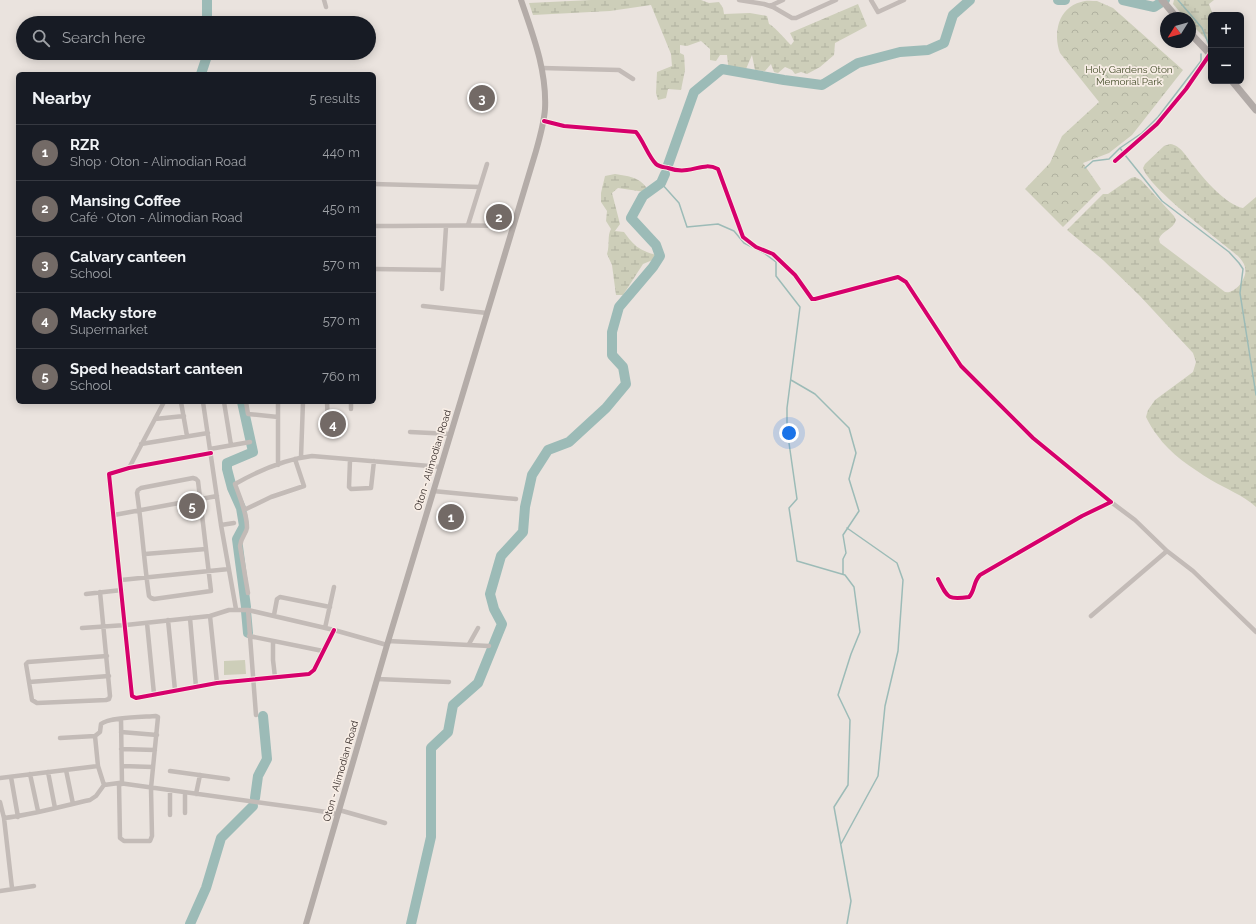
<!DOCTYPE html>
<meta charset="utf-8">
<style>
:root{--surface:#171b24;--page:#20242c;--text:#f1f3f6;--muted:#9ea1a6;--line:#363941;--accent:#736a66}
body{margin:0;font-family:Raleway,sans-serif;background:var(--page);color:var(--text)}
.controls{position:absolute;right:12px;top:12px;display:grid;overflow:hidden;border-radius:6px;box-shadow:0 2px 10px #0003}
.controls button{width:36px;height:36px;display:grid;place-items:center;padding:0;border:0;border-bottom:1px solid var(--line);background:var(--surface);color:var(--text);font:20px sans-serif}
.compass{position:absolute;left:1160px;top:12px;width:36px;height:36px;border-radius:50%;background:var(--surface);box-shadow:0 2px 10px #0003;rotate:233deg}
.you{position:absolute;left:789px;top:433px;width:14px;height:14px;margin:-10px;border:3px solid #fff;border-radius:50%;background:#1a73e8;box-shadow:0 0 0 6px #1a73e833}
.badge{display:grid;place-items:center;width:26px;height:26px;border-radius:50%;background:var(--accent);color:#fff;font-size:13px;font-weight:700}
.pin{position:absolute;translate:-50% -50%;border:2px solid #fff;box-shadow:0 1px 4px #0006}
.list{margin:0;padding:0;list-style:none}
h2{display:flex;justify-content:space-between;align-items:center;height:52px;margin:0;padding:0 16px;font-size:17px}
h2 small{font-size:13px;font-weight:400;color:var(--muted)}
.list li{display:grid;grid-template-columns:26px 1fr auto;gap:12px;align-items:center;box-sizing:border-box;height:56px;padding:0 16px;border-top:1px solid var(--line)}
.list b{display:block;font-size:15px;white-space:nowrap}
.list p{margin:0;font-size:13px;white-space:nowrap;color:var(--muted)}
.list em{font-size:13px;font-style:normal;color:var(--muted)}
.icon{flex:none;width:22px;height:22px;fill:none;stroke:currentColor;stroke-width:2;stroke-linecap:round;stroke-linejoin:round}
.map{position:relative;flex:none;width:1256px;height:924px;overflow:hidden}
.search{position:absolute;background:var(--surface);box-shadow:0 2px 10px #0003;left:16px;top:16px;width:360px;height:44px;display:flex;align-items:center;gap:10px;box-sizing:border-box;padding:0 14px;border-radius:22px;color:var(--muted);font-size:15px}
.panel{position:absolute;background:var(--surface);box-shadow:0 2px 10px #0003;left:16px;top:72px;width:360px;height:332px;border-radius:6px}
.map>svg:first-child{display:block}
.wetland{fill:url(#wetland-marsh)}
.park{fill:url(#park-crowns)}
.pitch{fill:#cdceb9}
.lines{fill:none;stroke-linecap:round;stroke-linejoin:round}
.stream{stroke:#9cbbb7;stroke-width:1.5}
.river{stroke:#9cbbb7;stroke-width:10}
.street{stroke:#c3bbb7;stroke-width:4.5}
.secondary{stroke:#b4aca8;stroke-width:6}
.primary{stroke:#b1aaa7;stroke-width:7}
.cycleway-casing{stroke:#f7ede5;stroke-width:6}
.cycleway{stroke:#d6006c;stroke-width:4}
.labels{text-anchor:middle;stroke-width:3.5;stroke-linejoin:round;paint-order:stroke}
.park-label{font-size:10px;fill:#464f2c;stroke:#f7ede5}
.street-label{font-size:10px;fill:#332926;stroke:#f7ede5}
</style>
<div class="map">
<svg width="1256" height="924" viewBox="0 0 1256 924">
<defs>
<pattern id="wetland-marsh" width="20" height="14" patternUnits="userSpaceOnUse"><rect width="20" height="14" fill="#cdceb9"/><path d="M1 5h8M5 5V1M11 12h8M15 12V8" fill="none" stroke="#b0b19f"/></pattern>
<pattern id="park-crowns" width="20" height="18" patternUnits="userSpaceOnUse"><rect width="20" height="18" fill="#cdceb9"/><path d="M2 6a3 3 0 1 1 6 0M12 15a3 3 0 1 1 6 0" fill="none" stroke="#b0b19f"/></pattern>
</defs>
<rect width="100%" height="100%" fill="#eae3de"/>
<path class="wetland" d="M 591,0 L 701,0 L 709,3 L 719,2 L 723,8 L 724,14 L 750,13 L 767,16 L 769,24 C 774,26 786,40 791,45 L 794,41 L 790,33 L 858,4 L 867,26 L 835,43 L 834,55 L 820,67 L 807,74 L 801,72 L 795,74 L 792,70 L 785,67 L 778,73 L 774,72 L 771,64 L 765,71 L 755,70 L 752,55 L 743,76 L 729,73 L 727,55 L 720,55 L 716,61 L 710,60 L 710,49 L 701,41 L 687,46 L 680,45 L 680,53 L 684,55 L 685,70 L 681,90 L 668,89 L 666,98 L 658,100 L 656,93 L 657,72 L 672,66 L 671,54 L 651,5 L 610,11 L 533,15 L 529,3 Z
M 1174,0 L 1214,0 L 1209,4 L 1213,15 L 1211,15 L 1211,44 L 1190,23 L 1190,18 L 1185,18 L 1173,4 Z
M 1170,144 C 1181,145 1187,158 1194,166 C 1204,179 1226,205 1243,208 L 1256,197 L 1256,507 C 1243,495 1226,489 1211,480 C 1192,468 1170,454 1157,435 C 1153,430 1149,423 1146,417 L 1148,410 L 1155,400 L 1193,372 L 1196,362 L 1193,353 L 1140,296 L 1103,260 L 1067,230 L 1103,194 L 1108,194 L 1131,178 L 1135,177 L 1141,180 L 1174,216 L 1176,220 C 1173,230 1162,230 1159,239 L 1160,243 L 1225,292 C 1236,294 1248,277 1245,267 C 1244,263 1241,259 1238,256 C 1219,240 1149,188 1143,168 L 1145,164 L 1164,146 Z
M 615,174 C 627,176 639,177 646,187 L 645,192 L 618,188 L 612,193 L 620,224 L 615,231 L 624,232 C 634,246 639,250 656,255 L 655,259 L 643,264 L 623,295 L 616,295 L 612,265 L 607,254 C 610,245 607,236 611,229 L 606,221 L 607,211 L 601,202 L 601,193 L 605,176 Z"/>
<path class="park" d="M 1097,1 L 1113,8 L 1183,70 L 1132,135 L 1109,153 L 1083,163 L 1101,189 L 1063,227 L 1025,189 L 1050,163 L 1062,136 L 1099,102 L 1060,53 C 1053,33 1058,8 1081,2 C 1086,0 1092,1 1097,1 Z"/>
<path class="pitch" d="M 245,660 L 246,674 L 224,675 L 224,661 Z"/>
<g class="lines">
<path class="stream" d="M 1178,0 L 1202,28 L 1209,45
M 1120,148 L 1123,152
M 1125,155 L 1162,201 L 1229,252 L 1239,263 L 1243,269 L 1240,293 L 1256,395
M 1085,168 L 1093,161 L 1109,159 L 1120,148 L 1142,133 L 1158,117 L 1201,61 L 1201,54
M 661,183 L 679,203 L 687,227 L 718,224 L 734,231 L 744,243 L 764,253 L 776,262 L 776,276 L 800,307 L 787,408 L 787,429 L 797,499 L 789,508 L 797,561 L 845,575 L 854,587 L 860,632 L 851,654 L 838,695 L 850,720 L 848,785 L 834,807 L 851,901 L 847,924
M 791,380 L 815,394 L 849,428 L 856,453 L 849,479 L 859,511 L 843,535 L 846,553 L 843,559 L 843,574
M 841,844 L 878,776 L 885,706 L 898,651 L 903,580 L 897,563 L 847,528"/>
<path class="river" d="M 1058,0 L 1065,0
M 1123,0 L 1154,7 L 1165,0
M 207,23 L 207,0
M 201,74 L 206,59 L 207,53
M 668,165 L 694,92 L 722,69 L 784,80 L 822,85 L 858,63 L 900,52 L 928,50 L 944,43 L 953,15 L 970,0
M 242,402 L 253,452 L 227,463 L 227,469 L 232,488 L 241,508 L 244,526 L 237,539 L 246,607
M 246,611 L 248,633
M 255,798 L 258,776 L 267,759 L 263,716
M 190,924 L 206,888 L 221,838 L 253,806
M 411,924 L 431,837 L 431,748 L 448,732 L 453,705 L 478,683 L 502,624 L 494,609 L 490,594 L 501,556 L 523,532 L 525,507 L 532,475 L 548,450 L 569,442 L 606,408 L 626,384 L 623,367 L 612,355 L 612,332 L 619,307 L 653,267 L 660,256 L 656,245 L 631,218 L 643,196 L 661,183 L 665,174"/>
<path class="street" d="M 324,0 L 326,7
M 739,0 L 764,4 L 773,7 L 792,18 L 796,18 L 836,0
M 871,0 L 878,12 L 904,0
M 770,6 L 783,0
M 542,68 L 619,70 L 633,79
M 544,121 L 564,126 L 636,132 C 644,142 648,156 656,164 C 659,167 664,167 668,168 C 674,170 681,171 687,170 C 698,169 706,163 718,169 L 743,237 L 756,247 L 773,254 L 795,275 L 812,299 L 815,299 L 898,277 L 906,282 L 961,366 L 1033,438 L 1111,502 L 1082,516 L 980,575 C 973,582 975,591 969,597 C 947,600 948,598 938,579
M 1115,161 L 1157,124 L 1186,89 L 1210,54
M 374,184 L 480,187
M 468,225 L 487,164
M 374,226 C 421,226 467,225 514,226
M 374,269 L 443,270
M 442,289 L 446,227
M 423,306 L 487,313
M 181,402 L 187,436
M 203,402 L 221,525 L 236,609
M 224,402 L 231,445
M 246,402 L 248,414 L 278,417
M 327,402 L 328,424
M 351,402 L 351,409
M 155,419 L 184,416
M 410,432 L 451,434
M 141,444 L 208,433
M 210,449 L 250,442
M 211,453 L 129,468 L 109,474 L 132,696 L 136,698 L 217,683 L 309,674 L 314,670 L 334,630
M 301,457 L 303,402
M 350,460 L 349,487 L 351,489 L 371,488 L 374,461
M 278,465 L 278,402
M 129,468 L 164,402
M 193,478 L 196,479 L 198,481 L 211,591 L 154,599 L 151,598 L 149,596 C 144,562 142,527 137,493 L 138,490 L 141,488 Z
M 433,491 L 516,499
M 1111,502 L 1135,520 L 1167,551
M 244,510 L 271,497 L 304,486 L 295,459
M 114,515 L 217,496
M 221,525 L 234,523
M 145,554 L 206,549
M 121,580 L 229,569
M 100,592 L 110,696 L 109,699 L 106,700 L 37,703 L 32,700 L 29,682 L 109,676
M 248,593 L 240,546 C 241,537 246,534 247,528 C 247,513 240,498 235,484 C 258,471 286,459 312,456 L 441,467
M 86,594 L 122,590
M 248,610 L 256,715
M 274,615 L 277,599 L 280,597 L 330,607
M 210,616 L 217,683
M 1091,616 L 1167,551 L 1193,571 L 1256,632
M 190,618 L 196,687
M 168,620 L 175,690
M 147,623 L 154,694
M 82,628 L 126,625 L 210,616 L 229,610 L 248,610 L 334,630 L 387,645
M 325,628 L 334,587
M 249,636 L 323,651
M 273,641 L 273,660 L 275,677
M 388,641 L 489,646
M 469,644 L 478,628
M 377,679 L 449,682
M 29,682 L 26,664 L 28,662 L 107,656
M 121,719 L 122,784
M 121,732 L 157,735
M 95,736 L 98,766 L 104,785
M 60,738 L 95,736 L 100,732 L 101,724 C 109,717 144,717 156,716 L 158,717 L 151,788 L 152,836 L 150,841 L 124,841 L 120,838 L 119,783
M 121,749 L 155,750
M 122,766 L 153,767
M 66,770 L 73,804
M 170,771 L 228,779
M 48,772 L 55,808
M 30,774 L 38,811
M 11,777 L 18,817
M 0,778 L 98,766
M 170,791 L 170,815
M 185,793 L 185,813
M 196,794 L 200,775
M 0,802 L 4,818 L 12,888
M 339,810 L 385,823
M 4,818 C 32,815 62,806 90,800 L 96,796 L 104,785 L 119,783 L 307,809 L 338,814
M 0,891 L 34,886"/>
<path class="secondary" d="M 306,924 L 387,645 L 536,151 C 540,137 544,123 545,109 C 547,71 533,35 521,0"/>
<path class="primary" d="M 1162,0 L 1177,18
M 1190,33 L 1211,55
M 1232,81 L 1256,110"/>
<g class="cycleway-casing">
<path id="cycleway" d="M 544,121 L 564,126 L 636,132 C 644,142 648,156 656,164 C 659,167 664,167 668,168 C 674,170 681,171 687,170 C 698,169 706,163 718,169 L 743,237 L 756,247 L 773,254 L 795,275 L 812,299 L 815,299 L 898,277 L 906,282 L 961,366 L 1033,438 L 1111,502 L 1082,516 L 980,575 C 973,582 975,591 969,597 C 947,600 948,598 938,579
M 1115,161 L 1157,124 L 1186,89 L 1210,54
M 211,453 L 129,468 L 109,474 L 132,696 L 136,698 L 217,683 L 309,674 L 314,670 L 334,630"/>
</g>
<use href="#cycleway" class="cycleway"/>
</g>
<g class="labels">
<g class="park-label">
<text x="1129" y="73">Holy Gardens Oton<tspan x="1129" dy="12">Memorial Park</tspan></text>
</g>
<g class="street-label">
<text transform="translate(432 460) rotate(-73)" y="4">Oton - Alimodian Road</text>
<text transform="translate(340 771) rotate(-74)" y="4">Oton - Alimodian Road</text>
</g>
</g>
</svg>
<div class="controls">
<button>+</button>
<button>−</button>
</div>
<svg class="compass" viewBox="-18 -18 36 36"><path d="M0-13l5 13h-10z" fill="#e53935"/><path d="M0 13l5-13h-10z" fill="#9ea1a6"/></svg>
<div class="you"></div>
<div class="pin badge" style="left:451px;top:517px">1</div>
<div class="pin badge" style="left:499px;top:217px">2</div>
<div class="pin badge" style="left:482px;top:98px">3</div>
<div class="pin badge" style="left:333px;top:424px">4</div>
<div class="pin badge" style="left:192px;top:506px">5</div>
<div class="search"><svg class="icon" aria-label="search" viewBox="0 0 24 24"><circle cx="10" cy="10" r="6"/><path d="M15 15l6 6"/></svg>Search here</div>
<section class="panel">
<h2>Nearby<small>5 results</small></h2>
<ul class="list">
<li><span class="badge">1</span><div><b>RZR</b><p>Shop · Oton - Alimodian Road</p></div><em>440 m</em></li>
<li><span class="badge">2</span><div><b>Mansing Coffee</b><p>Café · Oton - Alimodian Road</p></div><em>450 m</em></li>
<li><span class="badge">3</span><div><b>Calvary canteen</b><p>School</p></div><em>570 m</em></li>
<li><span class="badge">4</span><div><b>Macky store</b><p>Supermarket</p></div><em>570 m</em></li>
<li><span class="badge">5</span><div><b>Sped headstart canteen</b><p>School</p></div><em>760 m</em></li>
</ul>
</section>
</div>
